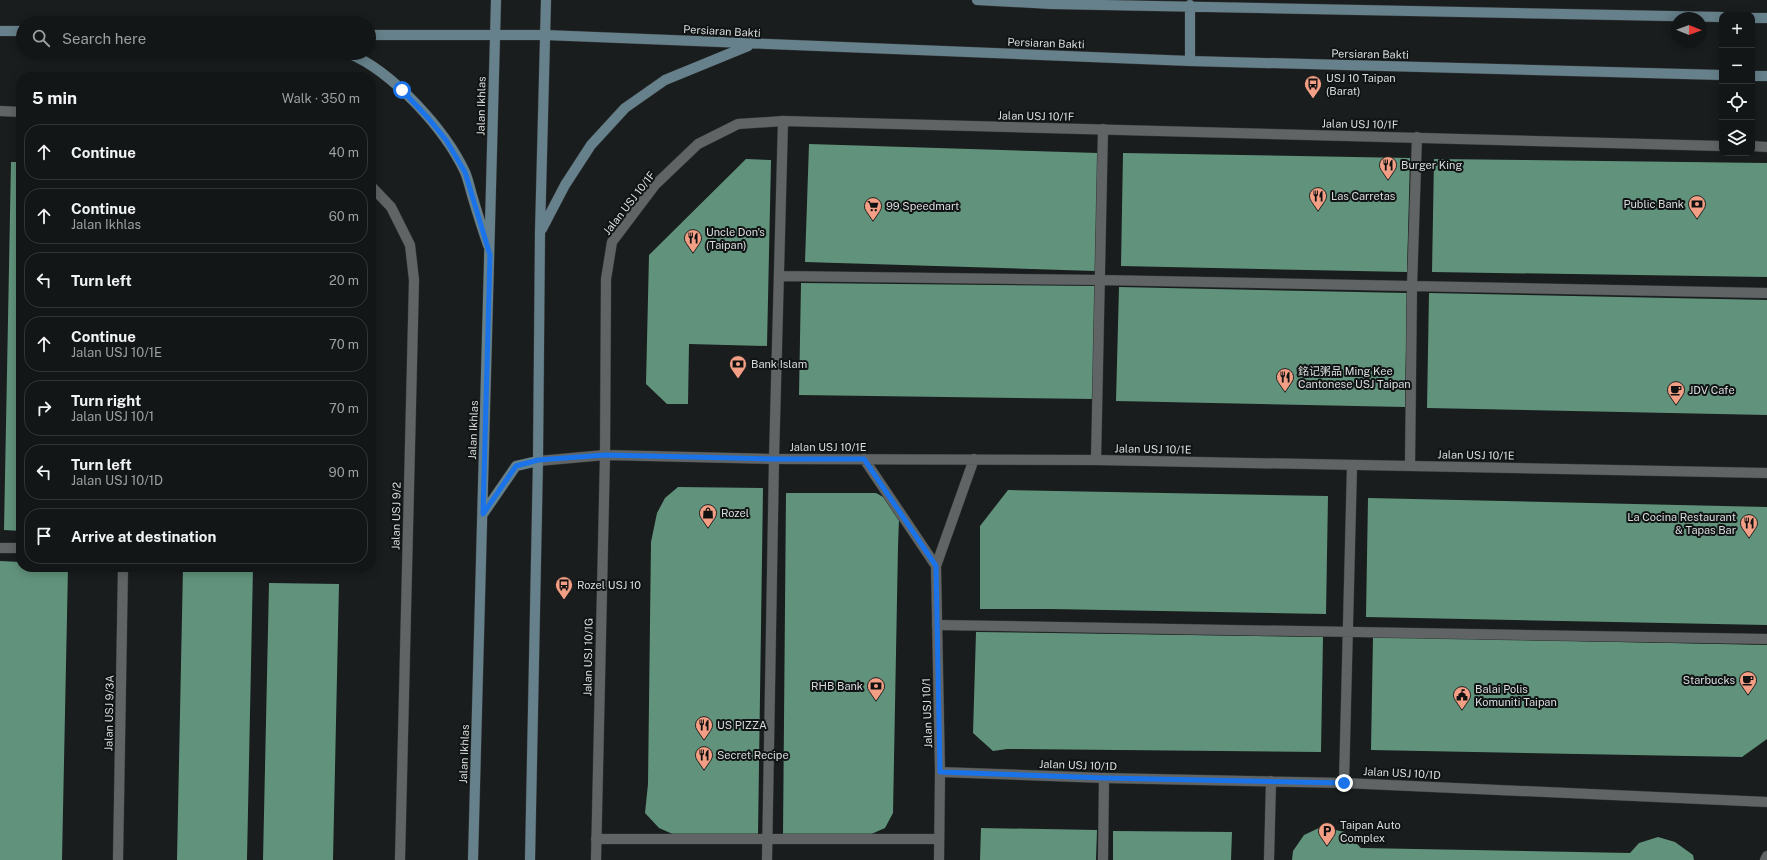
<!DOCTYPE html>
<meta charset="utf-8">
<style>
:root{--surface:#131616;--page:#202323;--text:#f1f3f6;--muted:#9d9fa1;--line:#323535}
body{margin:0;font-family:"Public Sans","Noto Sans SC",sans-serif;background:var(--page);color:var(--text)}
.controls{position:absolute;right:12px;top:12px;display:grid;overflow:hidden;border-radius:8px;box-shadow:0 2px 10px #0003}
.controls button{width:36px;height:36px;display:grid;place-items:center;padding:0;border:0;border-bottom:1px solid var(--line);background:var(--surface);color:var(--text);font:20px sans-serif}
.compass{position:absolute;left:1671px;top:12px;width:36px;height:36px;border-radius:50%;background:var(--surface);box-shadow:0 2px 10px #0003;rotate:91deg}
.stop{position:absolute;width:12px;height:12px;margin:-9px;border:3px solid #1a73e8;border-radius:50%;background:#fff}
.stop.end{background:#1a73e8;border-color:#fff;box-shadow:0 1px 4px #0008}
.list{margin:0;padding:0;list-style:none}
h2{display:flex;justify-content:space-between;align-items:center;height:52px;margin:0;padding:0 16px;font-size:17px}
h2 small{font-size:13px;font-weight:400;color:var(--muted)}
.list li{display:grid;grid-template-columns:26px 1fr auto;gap:12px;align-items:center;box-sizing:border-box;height:56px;margin:0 8px 8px;padding:0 8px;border:1px solid var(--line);border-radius:16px}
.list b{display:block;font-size:15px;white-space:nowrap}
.list p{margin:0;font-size:13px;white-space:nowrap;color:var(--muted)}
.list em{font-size:13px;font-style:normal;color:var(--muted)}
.icon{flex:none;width:22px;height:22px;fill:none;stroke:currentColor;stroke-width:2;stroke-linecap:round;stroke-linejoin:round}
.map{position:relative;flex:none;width:1767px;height:860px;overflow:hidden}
.search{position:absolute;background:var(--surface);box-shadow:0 2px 10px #0003;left:16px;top:16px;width:360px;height:44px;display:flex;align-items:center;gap:10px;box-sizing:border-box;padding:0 14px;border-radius:22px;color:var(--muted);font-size:15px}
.panel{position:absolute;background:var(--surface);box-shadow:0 2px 10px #0003;left:16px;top:72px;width:360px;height:500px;border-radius:16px}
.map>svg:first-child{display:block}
.building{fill:#61937c}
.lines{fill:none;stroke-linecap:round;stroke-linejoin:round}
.lane-casing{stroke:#343636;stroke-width:11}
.street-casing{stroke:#343636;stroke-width:11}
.secondary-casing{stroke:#343636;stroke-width:11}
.lane{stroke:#606464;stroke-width:10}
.street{stroke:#606464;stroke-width:10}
.secondary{stroke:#66818b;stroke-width:10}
.route{stroke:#1a73e8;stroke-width:5}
.labels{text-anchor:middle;stroke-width:4;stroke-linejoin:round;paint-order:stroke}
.street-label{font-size:11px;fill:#dbdddd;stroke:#101414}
.poi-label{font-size:11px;fill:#dbdddd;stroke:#101414;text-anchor:start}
</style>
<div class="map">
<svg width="1767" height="860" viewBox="0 0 1767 860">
<rect width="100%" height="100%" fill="#191d1d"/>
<path class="building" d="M 809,144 L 1098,153 L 1095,271 L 805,262 Z
M 1123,153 L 1410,158 L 1407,272 L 1121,266 Z
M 746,159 L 771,160 L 767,346 L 689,344 L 688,404 L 667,404 L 646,384 L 649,255 Z
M 1434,159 L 1767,163 L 1767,277 L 1432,272 Z
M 11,162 L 21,162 L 21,531 L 4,530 Z
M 801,283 L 1095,286 L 1094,399 L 799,395 Z
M 1119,287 L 1407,293 L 1405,407 L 1116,401 Z
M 1429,293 L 1767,300 L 1767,415 L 1427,408 Z
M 678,487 L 763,488 L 758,834 L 677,836 L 659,828 L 645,813 L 648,784 L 651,542 L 657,513 L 665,498 Z
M 1008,490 L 1328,496 L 1326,614 L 1051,609 L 980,609 L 980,526 Z
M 786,493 L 876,493 L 894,503 L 899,520 L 898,546 L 893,813 L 885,828 L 869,835 L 783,836 Z
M 1368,498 L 1767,507 L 1767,625 L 1366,617 Z
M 0,561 L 21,562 L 21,567 L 68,567 L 62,860 L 0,860 Z
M 183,567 L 253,567 L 247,860 L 177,860 Z
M 269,583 L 339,584 L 333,860 L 263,860 Z
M 976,632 L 1323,637 L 1321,752 L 1007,749 L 993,751 L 973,733 Z
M 1373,637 L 1767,645 L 1767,739 L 1742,757 L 1371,750 Z
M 1321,827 L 1345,832 L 1361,848 L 1630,853 L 1639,843 L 1658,837 L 1675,842 L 1693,855 L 1694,860 L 1292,860 L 1293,851 L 1304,835 Z
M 981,828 L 1097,830 L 1096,860 L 980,860 Z
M 1113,831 L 1232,832 L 1231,860 L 1113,860 Z"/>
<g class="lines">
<g class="lane-casing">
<path id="lane" d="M 779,276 L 1100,280 L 1767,293
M 1096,460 L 1103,129
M 1410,465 L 1412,286 L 1417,137
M 0,548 L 21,548
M 937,625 L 1767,639
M 1344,783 L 1352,466
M 596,839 L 939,839
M 767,860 L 774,459 L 783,121
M 1103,860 L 1104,778"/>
</g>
<g class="street-casing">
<path id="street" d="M 0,111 L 21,112
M 1752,146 L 1767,147
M 371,186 L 391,207 L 410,245 L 414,280 L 400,860
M 864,459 L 936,566
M 538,461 L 605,455 L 774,459 L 1096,460 L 1767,473
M 940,772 L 1104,778 L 1344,783 L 1767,802
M 118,860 L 123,567
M 596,860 L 605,455 L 606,279 L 612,242 L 655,185 L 698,144 L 738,124 L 783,121 L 1722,146
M 939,860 L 940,772 L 936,566 L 974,459
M 1269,860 L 1271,781
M 1765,860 L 1767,856"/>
</g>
<g class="secondary-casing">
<path id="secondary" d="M 977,0 L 1051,4 L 1722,17
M 1190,5 L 1190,61
M 1752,18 L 1767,18
M 0,31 L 23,31
M 369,35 L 545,35 L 1190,61 L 1722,75
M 348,53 C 392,71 445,129 465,172 C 468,179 470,188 472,195 C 477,212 482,228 488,245
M 1752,76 L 1767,76
M 542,229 L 565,185 L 591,145 L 625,108 L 665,80 L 748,46
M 483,514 L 516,466 L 538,461
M 473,860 L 496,0
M 530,860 L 538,461 L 540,232 L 546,0"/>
</g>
<use href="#lane" class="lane"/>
<use href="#street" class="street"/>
<use href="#secondary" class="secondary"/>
</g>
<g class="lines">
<path class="route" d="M 402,90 L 429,119 L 446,140 L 465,172 L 490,255 L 483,514 L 516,466 L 538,460 L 605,455 L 774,459 L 864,459 L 936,566 L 940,772 L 1104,778 L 1344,783"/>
</g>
<defs>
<g id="bus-pin" transform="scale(0.9)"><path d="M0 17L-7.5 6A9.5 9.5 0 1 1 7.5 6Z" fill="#f39f85" stroke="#101414"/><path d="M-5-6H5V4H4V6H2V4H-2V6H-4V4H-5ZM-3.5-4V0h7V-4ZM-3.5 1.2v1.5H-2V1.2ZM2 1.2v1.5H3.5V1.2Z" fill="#111"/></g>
<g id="restaurant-pin" transform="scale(0.9)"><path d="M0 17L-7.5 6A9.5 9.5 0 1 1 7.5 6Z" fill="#f39f85" stroke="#101414"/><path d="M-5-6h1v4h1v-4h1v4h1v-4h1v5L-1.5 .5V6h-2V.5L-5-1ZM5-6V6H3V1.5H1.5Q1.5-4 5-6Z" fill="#111"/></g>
<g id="bank-pin" transform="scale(0.9)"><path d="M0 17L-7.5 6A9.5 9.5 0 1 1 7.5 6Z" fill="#f39f85" stroke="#101414"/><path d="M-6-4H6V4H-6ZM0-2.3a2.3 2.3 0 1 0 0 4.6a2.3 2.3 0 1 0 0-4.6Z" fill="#111"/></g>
<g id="supermarket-pin" transform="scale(0.9)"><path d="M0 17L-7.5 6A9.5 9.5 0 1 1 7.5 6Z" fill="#f39f85" stroke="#101414"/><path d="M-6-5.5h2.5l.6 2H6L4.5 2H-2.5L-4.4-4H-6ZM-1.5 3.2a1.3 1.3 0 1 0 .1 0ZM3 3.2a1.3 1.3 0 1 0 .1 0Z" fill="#111"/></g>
<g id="cafe-pin" transform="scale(0.9)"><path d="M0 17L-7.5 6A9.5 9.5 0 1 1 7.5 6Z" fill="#f39f85" stroke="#101414"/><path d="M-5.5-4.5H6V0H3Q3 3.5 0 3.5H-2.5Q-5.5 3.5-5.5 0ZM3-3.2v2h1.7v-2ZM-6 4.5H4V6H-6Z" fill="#111"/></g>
<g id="shop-pin" transform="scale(0.9)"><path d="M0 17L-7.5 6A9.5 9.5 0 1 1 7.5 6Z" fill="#f39f85" stroke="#101414"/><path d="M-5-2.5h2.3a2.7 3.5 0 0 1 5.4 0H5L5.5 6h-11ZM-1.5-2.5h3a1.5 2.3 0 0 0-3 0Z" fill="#111"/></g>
<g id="civic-pin" transform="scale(0.9)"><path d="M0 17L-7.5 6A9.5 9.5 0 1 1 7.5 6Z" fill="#f39f85" stroke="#101414"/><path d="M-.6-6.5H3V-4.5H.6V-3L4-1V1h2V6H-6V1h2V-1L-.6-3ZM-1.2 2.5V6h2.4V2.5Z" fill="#111"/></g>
<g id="parking-pin" transform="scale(0.9)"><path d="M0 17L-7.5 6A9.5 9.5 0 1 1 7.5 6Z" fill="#f39f85" stroke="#101414"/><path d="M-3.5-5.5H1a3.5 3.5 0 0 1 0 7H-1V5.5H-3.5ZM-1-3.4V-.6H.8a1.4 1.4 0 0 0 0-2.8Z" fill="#111"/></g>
</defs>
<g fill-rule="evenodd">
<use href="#bus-pin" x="1313" y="84"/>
<use href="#restaurant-pin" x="1388" y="165"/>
<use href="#restaurant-pin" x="1318" y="196"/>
<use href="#bank-pin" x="1697" y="204"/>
<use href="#supermarket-pin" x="873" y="206"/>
<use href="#restaurant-pin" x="693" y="238"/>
<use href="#bank-pin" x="738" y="364"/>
<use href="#restaurant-pin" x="1285" y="377"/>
<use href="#cafe-pin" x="1676" y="390"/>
<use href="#shop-pin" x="708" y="513"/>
<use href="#restaurant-pin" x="1749" y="523"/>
<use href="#bus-pin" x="564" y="585"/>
<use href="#cafe-pin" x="1748" y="680"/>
<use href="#bank-pin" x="876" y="686"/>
<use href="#civic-pin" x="1462" y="695"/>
<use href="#restaurant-pin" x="704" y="725"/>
<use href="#restaurant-pin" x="704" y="755"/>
<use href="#parking-pin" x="1327" y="831"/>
</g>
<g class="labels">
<g class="street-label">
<text transform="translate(722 31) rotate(3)" y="4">Persiaran Bakti</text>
<text transform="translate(1046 43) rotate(2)" y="4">Persiaran Bakti</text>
<text transform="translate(1370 54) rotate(1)" y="4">Persiaran Bakti</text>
<text transform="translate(481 106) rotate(-89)" y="4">Jalan Ikhlas</text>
<text transform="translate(1036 116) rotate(1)" y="4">Jalan USJ 10/1F</text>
<text transform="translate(1360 124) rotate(1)" y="4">Jalan USJ 10/1F</text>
<text transform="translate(629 203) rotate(-52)" y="4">Jalan USJ 10/1F</text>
<text transform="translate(473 430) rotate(-88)" y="4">Jalan Ikhlas</text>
<text x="828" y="451">Jalan USJ 10/1E</text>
<text transform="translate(1153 449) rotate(1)" y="4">Jalan USJ 10/1E</text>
<text transform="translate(1476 455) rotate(1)" y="4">Jalan USJ 10/1E</text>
<text transform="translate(396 516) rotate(-89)" y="4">Jalan USJ 9/2</text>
<text transform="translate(588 657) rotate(-89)" y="4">Jalan USJ 10/1G</text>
<text transform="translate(109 713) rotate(-89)" y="4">Jalan USJ 9/3A</text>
<text transform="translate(927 713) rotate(-92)" y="4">Jalan USJ 10/1</text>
<text transform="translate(464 754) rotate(-88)" y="4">Jalan Ikhlas</text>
<text transform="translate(1078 765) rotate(2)" y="4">Jalan USJ 10/1D</text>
<text transform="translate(1402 773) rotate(3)" y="4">Jalan USJ 10/1D</text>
</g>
<g class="poi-label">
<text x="1326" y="82">USJ 10 Taipan<tspan x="1326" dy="13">(Barat)</tspan></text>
<text x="1401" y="169">Burger King</text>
<text x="1331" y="200">Las Carretas</text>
<text x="1684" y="208" text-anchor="end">Public Bank</text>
<text x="886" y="210">99 Speedmart</text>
<text x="706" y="236">Uncle Don's<tspan x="706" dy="13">(Taipan)</tspan></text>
<text x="751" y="368">Bank Islam</text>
<text x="1298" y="375">銘记粥品 Ming Kee<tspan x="1298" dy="13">Cantonese USJ Taipan</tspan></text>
<text x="1689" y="394">JDV Cafe</text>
<text x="721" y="517">Rozel</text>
<text x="1736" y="521" text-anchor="end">La Cocina Restaurant<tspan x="1736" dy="13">&amp; Tapas Bar</tspan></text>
<text x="577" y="589">Rozel USJ 10</text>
<text x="1735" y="684" text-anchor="end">Starbucks</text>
<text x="863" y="690" text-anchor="end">RHB Bank</text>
<text x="1475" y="693">Balai Polis<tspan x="1475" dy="13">Komuniti Taipan</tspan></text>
<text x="717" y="729">US PIZZA</text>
<text x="717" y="759">Secret Recipe</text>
<text x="1340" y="829">Taipan Auto<tspan x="1340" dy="13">Complex</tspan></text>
</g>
</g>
</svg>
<div class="controls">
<button>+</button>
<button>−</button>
<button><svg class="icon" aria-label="locate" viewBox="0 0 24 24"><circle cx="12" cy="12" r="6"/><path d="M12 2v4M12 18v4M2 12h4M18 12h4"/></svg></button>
<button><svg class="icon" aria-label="layers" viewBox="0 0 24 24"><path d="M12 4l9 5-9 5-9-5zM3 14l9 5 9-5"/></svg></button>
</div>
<svg class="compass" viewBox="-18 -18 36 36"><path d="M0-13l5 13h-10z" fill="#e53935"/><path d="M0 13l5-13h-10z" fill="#9d9fa1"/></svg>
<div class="stop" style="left:402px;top:90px"></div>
<div class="stop end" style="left:1344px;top:783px"></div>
<div class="search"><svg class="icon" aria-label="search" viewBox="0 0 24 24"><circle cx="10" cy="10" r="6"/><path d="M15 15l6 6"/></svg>Search here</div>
<section class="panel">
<h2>5 min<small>Walk · 350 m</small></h2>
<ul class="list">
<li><svg class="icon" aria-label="ahead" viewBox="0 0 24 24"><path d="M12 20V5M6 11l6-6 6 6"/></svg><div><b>Continue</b></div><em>40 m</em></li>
<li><svg class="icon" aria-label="ahead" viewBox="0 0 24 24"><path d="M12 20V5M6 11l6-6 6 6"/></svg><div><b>Continue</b><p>Jalan Ikhlas</p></div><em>60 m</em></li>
<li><svg class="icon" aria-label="left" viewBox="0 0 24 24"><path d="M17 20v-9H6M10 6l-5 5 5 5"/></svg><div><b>Turn left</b></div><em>20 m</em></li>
<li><svg class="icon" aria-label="ahead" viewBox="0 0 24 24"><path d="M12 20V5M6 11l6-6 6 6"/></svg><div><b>Continue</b><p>Jalan USJ 10/1E</p></div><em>70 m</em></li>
<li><svg class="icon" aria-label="right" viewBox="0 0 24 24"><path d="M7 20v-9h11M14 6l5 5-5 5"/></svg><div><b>Turn right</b><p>Jalan USJ 10/1</p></div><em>70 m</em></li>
<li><svg class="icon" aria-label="left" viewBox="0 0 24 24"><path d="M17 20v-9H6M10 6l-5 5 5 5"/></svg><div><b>Turn left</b><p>Jalan USJ 10/1D</p></div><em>90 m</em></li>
<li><svg class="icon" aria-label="arrive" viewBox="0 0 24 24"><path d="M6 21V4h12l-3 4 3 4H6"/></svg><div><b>Arrive at destination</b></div></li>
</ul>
</section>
</div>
